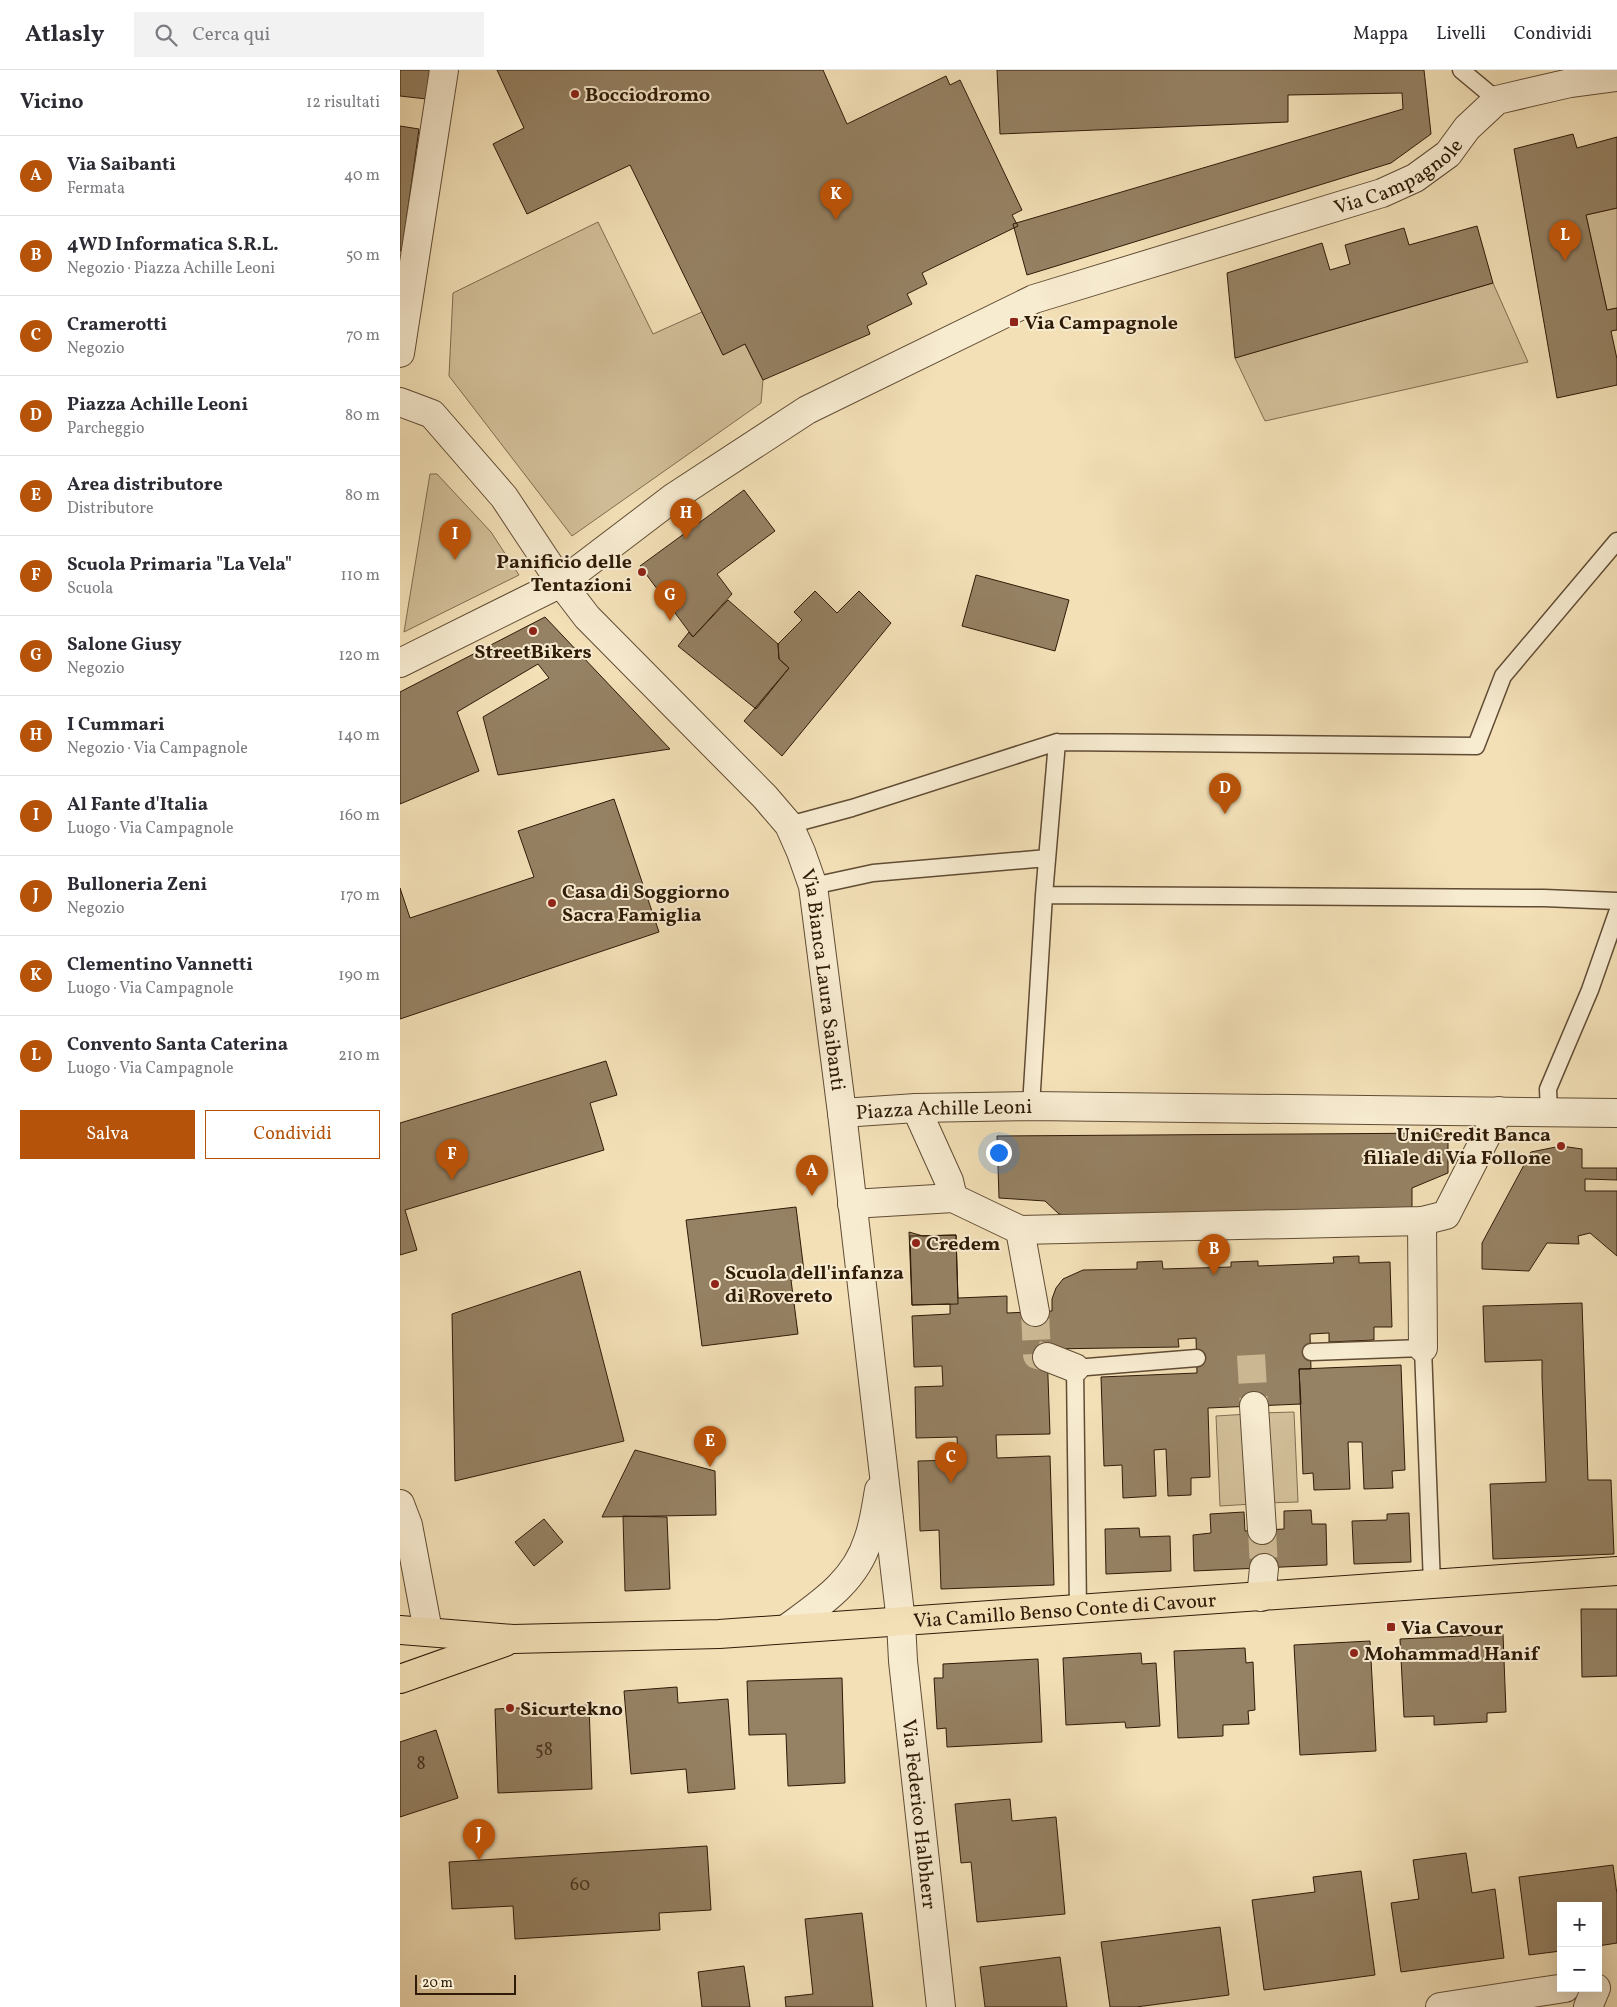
<!DOCTYPE html>
<html lang="it">
<meta charset="utf-8">
<style>
:root{--surface:#fff;--page:#f2f2f3;--text:#2b2b33;--muted:#7c7c81;--line:#e1e1e2;--accent:#b45309}
body{margin:0;font-family:Vollkorn,serif;background:var(--page);color:var(--text)}
.controls{position:absolute;right:15px;bottom:15px;display:grid;overflow:hidden;border-radius:0px;box-shadow:0 5px 20px #0002}
.controls button{width:45px;height:45px;display:grid;place-items:center;padding:0;border:0;border-bottom:1px solid var(--line);background:var(--surface);color:var(--text);font:25px sans-serif}
.scale{position:absolute;left:15px;bottom:12px;width:101px;box-sizing:border-box;padding-left:5px;border:2px solid #2f1b08;border-top:0;font-size:14px;line-height:18px;white-space:nowrap;color:#2f1b08;-webkit-text-stroke:4px #f7ebd0;paint-order:stroke}
.you{position:absolute;left:598px;top:1082px;width:18px;height:18px;margin:-12px;border:4px solid #fff;border-radius:50%;background:#1a73e8;box-shadow:0 0 0 8px #1a73e833}
.badge{display:grid;place-items:center;width:32px;height:32px;border-radius:50%;background:var(--accent);color:#fff;font-size:16px;font-weight:700}
.pin{position:absolute;translate:-50% -41px;filter:drop-shadow(0 1px 2px #0008)}
.pin::after{content:'';position:absolute;top:26px;width:18px;height:15px;background:inherit;clip-path:polygon(0 0,100% 0,50% 100%)}
.list{margin:0;padding:0;list-style:none}
h2{display:flex;justify-content:space-between;align-items:center;height:65px;margin:0;padding:0 20px;font-size:21px}
h2 small{font-size:16px;font-weight:400;color:var(--muted)}
.list li{display:grid;grid-template-columns:32px 1fr auto;gap:15px;align-items:center;box-sizing:border-box;height:80px;padding:0 20px;border-top:1px solid var(--line)}
.list b{display:block;font-size:19px;white-space:nowrap}
.list p{margin:0;font-size:16px;white-space:nowrap;color:var(--muted)}
.list em{font-size:16px;font-style:normal;color:var(--muted)}
.actions{display:flex;gap:10px;padding:15px 20px}
.actions a{flex:1;padding:11px 0;border:1px solid var(--accent);border-radius:0px;text-align:center;font-size:18px;color:var(--accent)}
.actions .main{background:var(--accent);color:#fff}
.icon{flex:none;width:28px;height:28px;fill:none;stroke:currentColor;stroke-width:2;stroke-linecap:round;stroke-linejoin:round}
.map{position:relative;flex:none;width:1217px;height:1937px;overflow:hidden}
header{display:flex;align-items:center;gap:30px;box-sizing:border-box;height:70px;padding:0 25px;background:var(--surface);border-bottom:1px solid var(--line)}
header strong{font-size:24px}
nav{display:flex;gap:28px;margin-inline-start:auto;font-size:18px}
.search{width:350px;height:45px;background:var(--page);display:flex;align-items:center;gap:12px;box-sizing:border-box;padding:0 18px;border-radius:0px;color:var(--muted);font-size:19px}
main{display:flex}
aside{flex:1;background:var(--surface)}
.map>svg:first-child{display:block}
.green{fill:#d2bf99;stroke:#806d50}
.building{fill:#958163;stroke:#2f1b08}
.lines{fill:none;stroke-linecap:round;stroke-linejoin:round}
.street-tunnel{stroke:#ccb994;stroke-width:28;stroke-dasharray:28 14;stroke-linecap:butt}
.lane-casing{stroke:#604c34;stroke-width:19}
.street-casing{stroke:#604c34;stroke-width:30}
.primary-casing{stroke:#2f1b08;stroke-width:30}
.lane{stroke:#f7ebd0;stroke-width:16}
.street{stroke:#f7ebd0;stroke-width:28}
.primary{stroke:#f3e0b7;stroke-width:28}
.poi-dot{fill:#8f2418;stroke:#f7ebd0;stroke-width:2}
.labels{text-anchor:middle;stroke-width:4;stroke-linejoin:round;paint-order:stroke}
.number-label{font-size:18px;fill:#48341f}
.poi-label{font-size:20px;font-weight:bold;fill:#2f1b08;stroke:#f7ebd0;text-anchor:start}
.street-label{font-size:20px;fill:#2f1b08;stroke:#f7ebd0}
</style>
<header>
<strong>Atlasly</strong>
<div class="search"><svg class="icon" aria-label="search" viewBox="0 0 24 24"><circle cx="10" cy="10" r="6"/><path d="M15 15l6 6"/></svg>Cerca qui</div>
<nav><a>Mappa</a><a>Livelli</a><a>Condividi</a></nav>
</header>
<main>
<aside>
<h2>Vicino<small>12 risultati</small></h2>
<ul class="list">
<li><span class="badge">A</span><div><b>Via Saibanti</b><p>Fermata</p></div><em>40 m</em></li>
<li><span class="badge">B</span><div><b>4WD Informatica S.R.L.</b><p>Negozio · Piazza Achille Leoni</p></div><em>50 m</em></li>
<li><span class="badge">C</span><div><b>Cramerotti</b><p>Negozio</p></div><em>70 m</em></li>
<li><span class="badge">D</span><div><b>Piazza Achille Leoni</b><p>Parcheggio</p></div><em>80 m</em></li>
<li><span class="badge">E</span><div><b>Area distributore</b><p>Distributore</p></div><em>80 m</em></li>
<li><span class="badge">F</span><div><b>Scuola Primaria &quot;La Vela&quot;</b><p>Scuola</p></div><em>110 m</em></li>
<li><span class="badge">G</span><div><b>Salone Giusy</b><p>Negozio</p></div><em>120 m</em></li>
<li><span class="badge">H</span><div><b>I Cummari</b><p>Negozio · Via Campagnole</p></div><em>140 m</em></li>
<li><span class="badge">I</span><div><b>Al Fante d'Italia</b><p>Luogo · Via Campagnole</p></div><em>160 m</em></li>
<li><span class="badge">J</span><div><b>Bulloneria Zeni</b><p>Negozio</p></div><em>170 m</em></li>
<li><span class="badge">K</span><div><b>Clementino Vannetti</b><p>Luogo · Via Campagnole</p></div><em>190 m</em></li>
<li><span class="badge">L</span><div><b>Convento Santa Caterina</b><p>Luogo · Via Campagnole</p></div><em>210 m</em></li>
</ul>
<div class="actions"><a class="main">Salva</a><a>Condividi</a></div>
</aside>
<div class="map">
<svg width="1217" height="1937" viewBox="0 0 1217 1937">
<rect width="100%" height="100%" fill="#f3e0b7"/>
<filter id="stains"><feTurbulence type="fractalNoise" baseFrequency=".004" numOctaves="4"/><feColorMatrix values="0 0 0 0 .2 0 0 0 0 .09 0 0 0 0 .02 0 0 0 .5 -.17"/></filter>
<radialGradient id="worn" r=".72"><stop offset=".6" stop-color="#630" stop-opacity="0"/><stop offset="1" stop-color="#630" stop-opacity=".3"/></radialGradient>
<path class="green" d="M 1217,138 L 1217,238 L 1207,240 L 1186,145 Z
M 198,152 L 253,264 L 302,242 L 323,285 L 345,274 L 363,310 L 361,333 L 172,466 L 49,306 L 53,223 Z
M 1093,213 L 1128,292 L 865,351 L 835,288 Z
M 30,404 L 37,404 L 91,462 L 119,505 L 4,562 Z
M 894,1342 L 898,1432 L 865,1433 L 861,1343 Z
M 849,1344 L 853,1434 L 820,1436 L 816,1346 Z"/>
<path class="building" d="M 0,0 L 30,0 L 27,29 L 0,26 Z
M 97,0 L 423,0 L 447,54 L 546,6 L 550,15 L 560,10 L 622,140 L 612,145 L 618,156 L 522,203 L 527,214 L 507,224 L 512,234 L 467,256 L 470,264 L 363,310 L 345,274 L 323,285 L 230,95 L 127,144 L 93,74 L 124,58 Z
M 597,0 L 1024,0 L 1031,64 L 991,93 L 627,205 L 613,154 L 1003,39 L 1002,23 L 888,25 L 888,52 L 600,64 Z
M 0,56 L 19,59 L 2,181 L 0,181 Z
M 1173,64 L 1177,78 L 1217,67 L 1217,138 L 1186,145 L 1207,240 L 1217,238 L 1217,260 L 1211,261 L 1217,289 L 1217,315 L 1157,328 L 1114,79 Z
M 1077,156 L 1093,213 L 835,288 L 827,203 L 922,173 L 930,200 L 950,194 L 945,175 L 1004,158 L 1009,175 Z
M 344,420 L 375,461 L 317,504 L 332,524 L 293,567 L 240,496 Z
M 576,505 L 669,530 L 655,581 L 562,556 Z
M 415,521 L 437,543 L 459,521 L 491,553 L 382,686 L 344,651 L 389,598 L 379,589 L 378,574 L 402,550 L 394,542 Z
M 328,530 L 378,574 L 379,589 L 389,598 L 356,639 L 278,576 L 289,562 L 293,567 Z
M 145,547 L 270,679 L 98,705 L 83,647 L 149,608 L 138,594 L 57,642 L 79,701 L 0,734 L 0,622 Z
M 214,729 L 259,862 L 0,949 L 0,818 L 10,848 L 134,807 L 118,761 Z
M 206,991 L 217,1025 L 190,1033 L 204,1080 L 5,1140 L 17,1180 L 0,1185 L 0,1053 Z
M 1048,1063 L 1048,1103 L 1012,1118 L 1012,1141 L 811,1144 L 811,1142 L 777,1143 L 777,1144 L 666,1145 L 659,1144 L 645,1131 L 599,1128 L 597,1066 Z
M 1161,1076 L 1182,1079 L 1182,1098 L 1217,1098 L 1217,1110 L 1185,1109 L 1185,1121 L 1217,1121 L 1217,1186 L 1190,1163 L 1178,1166 L 1179,1174 L 1147,1173 L 1129,1201 L 1082,1199 L 1082,1173 L 1131,1082 Z
M 396,1137 L 405,1209 L 391,1210 L 398,1264 L 302,1276 L 286,1150 Z
M 509,1162 L 523,1166 L 556,1165 L 558,1234 L 512,1235 Z
M 556,1165 L 558,1228 L 607,1226 L 607,1243 L 652,1241 L 652,1229 L 656,1218 L 663,1209 L 683,1200 L 737,1199 L 737,1192 L 762,1191 L 763,1199 L 831,1197 L 831,1192 L 858,1191 L 858,1196 L 934,1193 L 933,1187 L 959,1186 L 959,1193 L 990,1192 L 992,1257 L 974,1257 L 974,1270 L 929,1272 L 929,1263 L 910,1264 L 911,1299 L 899,1299 L 901,1334 L 808,1338 L 810,1407 L 791,1408 L 791,1425 L 768,1426 L 766,1379 L 754,1380 L 756,1426 L 723,1428 L 722,1395 L 704,1396 L 701,1307 L 797,1303 L 796,1268 L 778,1269 L 779,1277 L 647,1279 L 650,1364 L 596,1365 L 597,1388 L 650,1386 L 654,1515 L 541,1519 L 539,1460 L 520,1461 L 518,1391 L 558,1390 L 557,1367 L 516,1368 L 515,1317 L 543,1316 L 542,1296 L 514,1297 L 512,1246 L 550,1244 L 550,1234 L 512,1235 L 510,1166 Z
M 180,1201 L 224,1371 L 55,1411 L 52,1244 Z
M 1182,1233 L 1188,1410 L 1211,1410 L 1214,1484 L 1093,1489 L 1090,1414 L 1146,1412 L 1142,1308 L 1142,1290 L 1085,1292 L 1083,1236 Z
M 1001,1295 L 1005,1400 L 992,1401 L 993,1418 L 964,1419 L 962,1372 L 948,1372 L 950,1419 L 914,1420 L 913,1403 L 903,1404 L 899,1299 Z
M 235,1380 L 315,1401 L 316,1445 L 202,1447 Z
M 911,1440 L 912,1454 L 926,1454 L 927,1495 L 794,1501 L 793,1465 L 811,1463 L 810,1444 L 844,1442 L 845,1461 L 884,1459 L 884,1441 Z
M 1009,1443 L 1011,1492 L 954,1494 L 952,1451 L 987,1450 L 987,1444 Z
M 223,1446 L 267,1447 L 270,1519 L 225,1521 Z
M 144,1449 L 163,1472 L 134,1496 L 115,1472 Z
M 739,1458 L 740,1467 L 770,1466 L 771,1501 L 706,1504 L 705,1459 Z
M 1181,1539 L 1217,1539 L 1217,1606 L 1182,1607 Z
M 1103,1564 L 1106,1642 L 1087,1643 L 1087,1652 L 1034,1655 L 1034,1646 L 1004,1647 L 1000,1569 Z
M 970,1571 L 976,1681 L 900,1685 L 894,1575 Z
M 845,1578 L 846,1593 L 853,1592 L 855,1640 L 848,1641 L 849,1654 L 823,1655 L 823,1666 L 778,1668 L 774,1581 Z
M 741,1583 L 742,1594 L 756,1593 L 760,1656 L 726,1658 L 725,1652 L 666,1655 L 663,1588 Z
M 638,1589 L 642,1672 L 547,1677 L 546,1658 L 537,1659 L 534,1608 L 543,1608 L 543,1594 Z
M 442,1608 L 445,1713 L 388,1716 L 386,1664 L 349,1665 L 347,1611 Z
M 277,1617 L 278,1633 L 328,1629 L 335,1719 L 288,1723 L 286,1699 L 231,1704 L 224,1621 Z
M 189,1635 L 192,1719 L 98,1723 L 95,1639 Z
M 36,1660 L 58,1728 L 0,1747 L 0,1672 Z
M 610,1729 L 612,1751 L 656,1747 L 665,1844 L 577,1852 L 571,1792 L 561,1793 L 555,1734 Z
M 307,1776 L 311,1840 L 259,1843 L 260,1860 L 115,1869 L 113,1836 L 52,1839 L 49,1792 Z
M 1066,1783 L 1072,1823 L 1095,1819 L 1104,1888 L 1001,1902 L 991,1833 L 1019,1829 L 1013,1790 Z
M 1213,1795 L 1217,1824 L 1217,1873 L 1198,1876 L 1198,1836 L 1161,1836 L 1161,1881 L 1129,1885 L 1119,1807 Z
M 961,1801 L 975,1905 L 864,1920 L 852,1830 L 915,1822 L 913,1807 Z
M 462,1843 L 473,1937 L 386,1937 L 385,1927 L 413,1924 L 405,1849 Z
M 820,1857 L 829,1925 L 736,1937 L 710,1937 L 701,1872 Z
M 660,1887 L 667,1937 L 585,1937 L 580,1897 Z
M 344,1896 L 350,1937 L 302,1937 L 298,1902 Z"/>
<g class="lines">
<path class="street-tunnel" d="M 635,1242 L 637,1285 L 647,1287
M 851,1285 L 854,1336
M 862,1460 L 864,1498"/>
<g class="lane-casing">
<path id="lane" d="M 1061,0 L 1097,30
M 389,755 L 452,738 L 657,672 L 1076,676 L 1103,606 L 1217,471
M 413,816 L 473,803 L 647,788
M 644,825 L 657,672
M 631,1036 L 644,825 L 1144,828 L 1217,831
M 1149,1041 L 1148,1019 L 1190,920 L 1217,843
M 911,1282 L 1023,1278 L 1032,1514
M 678,1540 L 675,1298 L 797,1288"/>
</g>
<g class="street-casing">
<g id="street">
<path d="M 0,283 L 44,0"/>
<path id="s1" d="M 0,332 L 32,344 L 104,427 L 161,513 L 187,547 L 365,727 L 389,755 L 401,782 L 413,816 L 442,1043 L 501,1552 L 503,1591 L 541,1937"/>
<path id="s2" d="M 0,593 L 161,513 L 274,427 L 407,340 L 634,229 L 982,123 L 1015,108 L 1048,84 L 1067,58 L 1097,30 L 1170,13 L 1217,7"/>
<path d="M 516,1038 L 549,1111 L 553,1128"/>
<path id="s3" d="M 442,1043 L 516,1038 L 631,1036 L 1217,1043"/>
<path d="M 452,1134 L 553,1128 L 620,1160 L 1022,1151 L 1046,1145 L 1099,1041"/>
<path d="M 1022,1151 L 1023,1278"/>
<path d="M 620,1160 L 635,1242"/>
<path d="M 647,1287 L 675,1298"/>
<path d="M 854,1336 L 862,1460"/>
<path d="M 0,1434 L 8,1455 L 28,1561"/>
<path d="M 861,1527 L 864,1498"/>
<path d="M 386,1559 C 420,1534 455,1512 468,1470 C 474,1454 476,1437 479,1420"/>
<path d="M 1040,1937 L 1165,1918"/>
<path d="M 1188,1937 L 1196,1918"/>
</g>
</g>
<g class="primary-casing">
<g id="primary">
<path id="s4" d="M 0,1560 L 113,1569 L 319,1564 L 1217,1501"/>
<path d="M 0,1609 L 105,1572"/>
</g>
</g>
<use href="#lane" class="lane"/>
<use href="#street" class="street"/>
<use href="#primary" class="primary"/>
</g>
<g class="poi-dot">
<circle cx="175" cy="24" r="5"/>
<rect x="609" y="247" width="10" height="10" rx="2.5"/>
<circle cx="242" cy="502" r="5"/>
<circle cx="133" cy="561" r="5"/>
<circle cx="152" cy="833" r="5"/>
<circle cx="1161" cy="1076" r="5"/>
<circle cx="516" cy="1173" r="5"/>
<circle cx="315" cy="1214" r="5"/>
<rect x="986" y="1552" width="10" height="10" rx="2.5"/>
<circle cx="954" cy="1583" r="5"/>
<circle cx="110" cy="1638" r="5"/>
</g>
<g class="labels">
<g class="number-label">
<text x="144" y="1685">58</text>
<text x="21" y="1699">8</text>
<text x="180" y="1820">60</text>
</g>
<g class="poi-label">
<text x="185" y="31">Bocciodromo</text>
<text x="624" y="259">Via Campagnole</text>
<text x="232" y="498" text-anchor="end">Panificio delle<tspan x="232" dy="23">Tentazioni</tspan></text>
<text x="133" y="588" text-anchor="middle">StreetBikers</text>
<text x="162" y="828">Casa di Soggiorno<tspan x="162" dy="23">Sacra Famiglia</tspan></text>
<text x="1151" y="1071" text-anchor="end">UniCredit Banca<tspan x="1151" dy="23">filiale di Via Follone</tspan></text>
<text x="526" y="1180">Credem</text>
<text x="325" y="1209">Scuola dell'infanza<tspan x="325" dy="23">di Rovereto</tspan></text>
<text x="1001" y="1564">Via Cavour</text>
<text x="964" y="1590">Mohammad Hanif</text>
<text x="120" y="1645">Sicurtekno</text>
</g>
<g class="street-label">
<text dy="7" stroke="none"><textPath href="#s2" startOffset="1119">Via Campagnole</textPath></text>
<text dy="7" stroke="none"><textPath href="#s1" startOffset="740">Via Bianca Laura Saibanti</textPath></text>
<text dy="7" stroke="none"><textPath href="#s3" startOffset="102">Piazza Achille Leoni</textPath></text>
<text dy="7" stroke="none"><textPath href="#s4" startOffset="666">Via Camillo Benso Conte di Cavour</textPath></text>
<text dy="7" stroke="none"><textPath href="#s1" startOffset="1580">Via Federico Halbherr</textPath></text>
</g>
</g>
<rect width="100%" height="100%" filter="url(#stains)"/>
<rect width="100%" height="100%" fill="url(#worn)"/>
</svg>
<div class="controls">
<button>+</button>
<button>−</button>
</div>
<div class="scale">20 m</div>
<div class="you"></div>
<div class="pin badge" style="left:412px;top:1126px">A</div>
<div class="pin badge" style="left:814px;top:1205px">B</div>
<div class="pin badge" style="left:551px;top:1413px">C</div>
<div class="pin badge" style="left:825px;top:744px">D</div>
<div class="pin badge" style="left:310px;top:1397px">E</div>
<div class="pin badge" style="left:52px;top:1110px">F</div>
<div class="pin badge" style="left:270px;top:551px">G</div>
<div class="pin badge" style="left:286px;top:469px">H</div>
<div class="pin badge" style="left:55px;top:490px">I</div>
<div class="pin badge" style="left:79px;top:1790px">J</div>
<div class="pin badge" style="left:436px;top:150px">K</div>
<div class="pin badge" style="left:1165px;top:191px">L</div>
</div>
</main>
